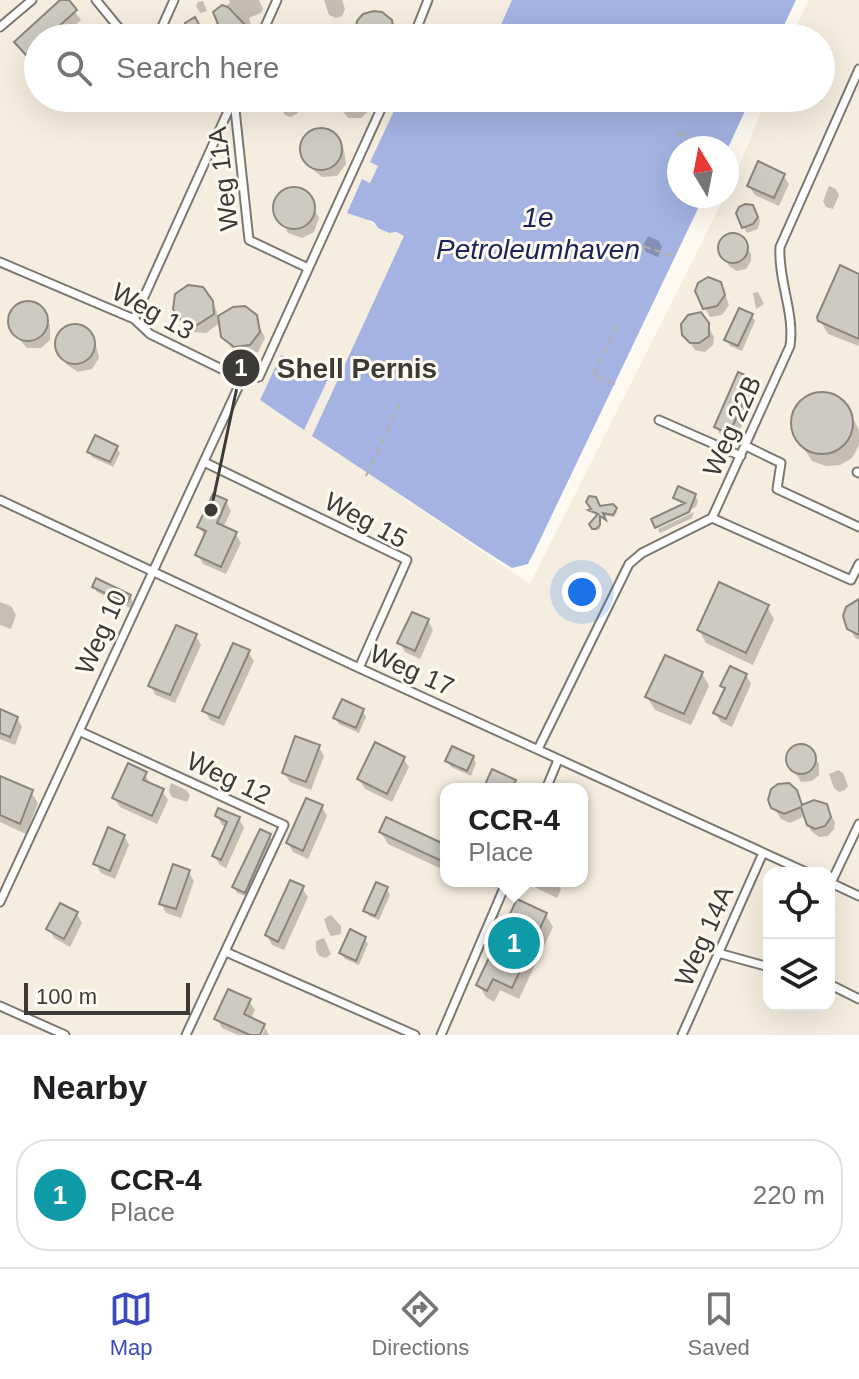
<!DOCTYPE html>
<style>
body{margin:0;font-family:Helvetica,sans-serif;background:#f6f6f6;color:#202124}
.controls{position:absolute;right:24px;bottom:24px;display:grid;overflow:hidden;border-radius:16px;box-shadow:0 8px 32px #0002}
.controls button{width:72px;height:72px;display:grid;place-items:center;padding:0;border:0;border-bottom:2px solid #e0e0e0;background:#fff;color:#202124;font:40px sans-serif}
.compass{position:absolute;left:667px;top:136px;width:72px;height:72px;border-radius:50%;background:#fff;box-shadow:0 8px 32px #0002;rotate:350deg}
.scale{position:absolute;left:24px;bottom:20px;width:166px;box-sizing:border-box;padding-left:8px;border:4px solid #3b3a37;border-top:0;font-size:22px;line-height:28px;white-space:nowrap;color:#3b3a37;-webkit-text-stroke:6px #fefaf2;paint-order:stroke}
.you{position:absolute;left:582px;top:592px;width:28px;height:28px;margin:-20px;border:6px solid #fff;border-radius:50%;background:#1a73e8;box-shadow:0 0 0 12px #1a73e833}
.badge{display:grid;place-items:center;width:52px;height:52px;border-radius:50%;background:#3a49bc;color:#fff;font-size:26px;font-weight:700}
.pin{position:absolute;translate:-50% -50%;border:4px solid #fff;box-shadow:0 2px 8px #0006}
.popup{position:absolute;left:440px;top:783px;width:148px;height:104px;box-sizing:border-box;display:grid;place-content:center;border-radius:16px;background:#fff;filter:drop-shadow(0 2px 6px #0005);font-size:26px;white-space:nowrap;color:#757577}
.popup b{font-size:30px;color:#202124}
.popup::after{content:'';position:absolute;left:50%;top:100%;margin-left:-16px;border:16px solid transparent;border-top-color:#fff}
.list{margin:0;padding:0;list-style:none}
h2{display:flex;justify-content:space-between;align-items:center;height:104px;margin:0;padding:0 32px;font-size:34px}
h2 small{font-size:26px;font-weight:400;color:#757577}
.list li{display:grid;grid-template-columns:52px 1fr auto;gap:24px;align-items:center;box-sizing:border-box;height:112px;margin:0 16px 16px;padding:0 16px;border:2px solid #e0e0e0;border-radius:32px}
.list b{display:block;font-size:30px;white-space:nowrap}
.list p{margin:0;font-size:26px;white-space:nowrap;color:#757577}
.list em{font-size:26px;font-style:normal;color:#757577}
.icon{flex:none;width:44px;height:44px;fill:none;stroke:currentColor;stroke-width:2;stroke-linecap:round;stroke-linejoin:round}
.map{position:relative;flex:none;width:859px;height:1035px;overflow:hidden}
.search{position:absolute;background:#fff;box-shadow:0 8px 32px #0002;left:24px;right:24px;top:24px;height:88px;display:flex;align-items:center;gap:20px;box-sizing:border-box;padding:0 28px;border-radius:44px;color:#757577;font-size:30px}
.sheet{height:232px;background:#fff}
nav{display:flex;justify-content:space-around;align-items:center;box-sizing:border-box;height:112px;border-top:2px solid #e0e0e0;background:#fff;font-size:22px;color:#757577}
nav a{display:grid;justify-items:center;gap:4px}
nav .on{color:#3a49bc}
.map>svg:first-child{display:block}
.built{fill:#f5eee0;fill-rule:evenodd}
.water{fill:#a5b3e3}
.shadow{fill:#0003}
.building{fill:#cdcac2;stroke:#89857e;stroke-width:2}
.lines{fill:none;stroke-linecap:round;stroke-linejoin:round}
.lane-casing{stroke:#7c7871;stroke-width:11}
.path{stroke:#b2afa9;stroke-width:2;stroke-dasharray:8 4;stroke-linecap:butt}
.lane{stroke:#fff;stroke-width:7}
.labels{text-anchor:middle;dominant-baseline:central;stroke-width:6;stroke-linejoin:round;paint-order:stroke}
.street-label{font-size:26px;fill:#3b3a37;stroke:#fefaf2}
.water-label{font-size:28px;font-style:italic;fill:#1a235b;stroke:#fefaf2}
.leader{fill:none;stroke:#3b3a37;stroke-width:3}
.callout-dot{fill:#3b3a37;stroke:#fefaf2;stroke-width:3}
.mark-label{font-size:24px;text-anchor:middle;font-weight:bold;fill:#fff}
.callout-label{font-size:28px;text-anchor:middle;font-weight:bold;fill:#3b3a37;stroke:#fefaf2;stroke-width:6;stroke-linejoin:round;paint-order:stroke}
</style>
<div class="map">
<svg width="859" height="1035" viewBox="0 0 859 1035">
<rect width="100%" height="100%" fill="#fefaf2"/>
<path class="built" d="M0,0h512l-17,38h-457v60h362l-30,64 8,4 -8,17 -7,-3 3,39 12,9 27,8 -92,200 217,148 195,-388h2l40,-98h54v-60h-29l16,-38h51v1035h-859zM446,789h136v92h-136zM769,873h60v132h-60z"/>
<path class="water" d="M512,0h284l-18,38h-283z
M400,98h351l-24,52v-2h-48v48h25l-165,346 -11,22 -16,4 -27,-17 -173,-115 92,-200 -8,-4 -7,1 -11,-5 -4,-6 -27,-9 15,-34 8,4 8,-17 -8,-4z
M281,355l48,22 -25,53 -44,-30z"/>
<path class="shadow" d="M63,0h3l15,20 -20,18h-23v20l-5,5 -17,-21z
M229,0h30l4,9 -2,4 -12,5 3,10 -1,5 -12,5h-31l-2,-2 -12,2 -7,-12 7,-6 7,12 20,-7 -5,-12 14,-10z
M324,0h18l3,9 -3,7 -6,2 -7,-3z
M203,1l4,10 -7,2 -4,-7 2,-4z
M307,31l7,7h-27l6,-6z
M279,98h15l5,10 -1,5 -7,4 -6,-2 -7,-13z
M332,98h39v11l-10,9h-13z
M327,131l11,9 6,10 2,14 -9,12 -15,1 -11,-9 -6,-10 -1,-14 8,-11z
M783,175l6,9 -10,22 -24,-11 -6,-9z
M829,186l7,3 3,6 -6,14 -7,-2 -3,-6z
M294,190l13,5 12,23 -5,14 -12,6 -14,-5 -12,-24 5,-14z
M752,207l8,13 -2,9 -11,4 -9,-16z
M739,235l12,19v7l-5,8 -9,2 -8,-5 -9,-19 7,-10z
M648,236l11,5 3,6 -4,10 -12,-5 -3,-6z
M859,276v70l-31,-12 -8,-14z
M722,285l7,20 -7,10 -12,2 -12,-21z
M758,292l6,12 -8,5 -3,-16z
M210,299l6,10 2,10 12,-9 23,4 12,24 -7,14 -13,4 -7,-1 -15,-18 -2,-15 -15,11 -14,-1 2,-2 -16,-16z
M21,305h13l16,20v15l-9,8h-14l-15,-17 -1,-14z
M701,314l13,23 -1,8 -8,7 -10,-2 -13,-20z
M752,316l3,5 -13,30 -12,-5 -3,-6z
M79,327l12,8 5,10 3,13 -7,11 -14,3 -12,-8 -5,-10 -2,-17 10,-9z
M753,381l5,9 -24,52 -13,-6 -5,-9z
M820,393l14,2 12,9 13,26v15l-7,13 -12,7 -14,1 -14,-5 -17,-26 -2,-14 4,-13 10,-10z
M116,447l4,6 -7,14 -21,-10 -3,-5z
M695,495l3,6 -2,6 -40,18 28,-19 -9,-8z
M226,502l5,9 -8,17 13,6 5,9 -15,31 -23,-10 -5,-9 7,-19 -6,-9z
M600,508l16,1 1,3 -3,5 -13,-2 -1,14 -5,1 -3,-7 8,-8 -9,-4z
M694,512l-2,6 -32,15 -2,-4z
M94,587l36,9 3,6 -3,6 -33,-16z
M0,602l11,4 5,9 -5,14 -11,-4z
M859,604v36l-4,-2 -10,-18z
M767,607l7,12 -21,46 -47,-22 -7,-13z
M428,621l5,9 -13,29 -15,-7 -5,-9z
M196,636l5,9 -26,58 -19,-8 -6,-9z
M248,652l6,9 -30,65 -14,-6 -5,-9z
M702,673l7,13 -18,39 -36,-15 -8,-13z
M746,675l5,9 -19,43 -11,-5 -6,-9 10,-23 -2,-4z
M0,711l17,7 5,9 -7,18 -15,-6z
M363,711l3,6 -7,16 -20,-9 -4,-6z
M318,746l6,10 -13,34 -21,-8 -6,-9z
M796,746l10,1 13,17v11l-7,6 -11,1 -13,-20 1,-9z
M473,757l3,6 -5,13 -20,-9 -4,-6z
M403,758l6,9 -17,35 -27,-13 -6,-10z
M838,770l5,3 5,13 -3,4 -6,2 -5,-4 -5,-14z
M145,773l5,12 12,6 6,9 -11,24 -37,-17 -6,-9z
M0,778l31,14 7,11 -12,31 -26,-12z
M171,783l15,7 4,5 -3,7 -15,-5 -3,-6z
M795,792l8,15 22,-1 10,16 -1,7 -6,7 -9,1 -8,-6 -6,-15 -15,7 -9,-4 -10,-16z
M322,807l5,9 -19,43 -15,-7 -5,-9z
M217,816l22,3 5,9 -18,40 -6,-3 -6,-9 13,-28 -5,-3z
M381,832l65,15v24l-58,-27z
M269,835l4,6 -25,56 -11,-4 -3,-6z
M124,836l5,9 -14,34 -14,-6 -6,-10z
M188,871l6,10 -13,37 -15,-5 -5,-10z
M527,881h26l8,8 -4,9 -27,-13z
M302,888l6,9 -24,53 -12,-5 -5,-10z
M387,889l3,6 -11,25 -10,-4 -3,-6z
M77,914l5,9 -12,24 -16,-9 -5,-9z
M331,915l10,11v8l-10,2 -3,-5 -4,-12z
M546,915l7,12 -34,72 -19,-9 -6,12 -8,-5 -7,-12z
M324,938l7,16 -5,4 -7,-2 -3,-6v-9z
M365,939l3,5 -9,21 -14,-6 -4,-6z
M249,1001l6,9 -5,10 14,6 5,9h-7l3,-6h-4l-3,6h-20l-16,-7 -5,-10z"/>
<path class="building" d="M60,0h9l8,10 -31,28h-8v7l-12,10 -12,-13z
M222,5l6,2 21,22 -14,4 4,5h-34l-3,-7 -11,3 -5,-3 -1,-8 10,-6 7,13 16,-6 -5,-12z
M374,11l8,1 10,8 3,18h-41l3,-17 6,-7z
M326,98h42l-9,10 -11,3 -10,-3z
M300 149a21 21 0 1 1 42 0a21 21 0 1 1-42 0Z
M758,161l27,13 -11,24 -27,-12z
M273 208a21 21 0 1 1 42 0a21 21 0 1 1-42 0Z
M745,204l8,1 5,12 -5,7 -11,4 -6,-15 3,-6z
M718 248a15 15 0 1 1 30 0a15 15 0 1 1-30 0Z
M840,265l19,9v65l-41,-18 -1,-4z
M708,277l13,5 4,13 -8,11 -14,3 -8,-18 3,-8z
M188,285l15,2 10,14 1,13 -17,11 -15,-3 -9,-13 2,-15z
M8 321a20 20 0 1 1 40 0a20 20 0 1 1-40 0Z
M245,306l12,9 3,17 -10,13 -16,2 -13,-10 -3,-21 15,-9z
M739,308l14,6 -15,32 -14,-6z
M701,312l8,11v13l-10,7h-9l-8,-8 -1,-11 7,-9z
M55 344a20 20 0 1 1 40 0a20 20 0 1 1-40 0Z
M738,372l16,7 -25,55 -15,-7z
M791 423a31 31 0 1 1 62 0a31 31 0 1 1-62 0Z
M95,435l23,11 -8,16 -23,-10z
M678,486l18,8 -7,18 -34,16 -4,-9 34,-16 -12,-5z
M213,494l14,6 -10,23 20,9 -16,35 -26,-12 11,-24 -9,-4z
M589,496l7,1 4,9 13,-2 4,4 -4,7 -10,-2 3,7 -6,-4v9l-4,4h-4l-3,-5 9,-10 -10,-4 3,-1 -5,-7z
M96,578l35,17 -4,8 -35,-16z
M719,582l50,23 -23,48 -49,-23z
M859,599v36l-12,-6 -4,-13 3,-9z
M412,612l17,7 -14,32 -18,-8z
M176,625l21,9 -27,61 -22,-9z
M233,643l17,7 -31,68 -17,-7z
M665,655l38,17 -19,42 -39,-17z
M730,666l17,8 -21,45 -13,-6 12,-25 -5,-2z
M342,699l22,10 -8,19 -23,-10z
M0,709l18,8 -8,20 -10,-4z
M295,736l25,9 -14,37 -24,-9z
M375,742l30,15 -18,37 -30,-15z
M786 759a15 15 0 1 1 30 0a15 15 0 1 1-30 0Z
M452,746l22,10 -7,15 -22,-10z
M128,763l19,9 -4,8 21,9 -12,27 -40,-18z
M492,769l24,11 -4,9h-29z
M0,776l33,14 -13,34 -20,-9z
M789,783l8,7 5,15 12,-5 13,4 4,13 -6,9 -10,3 -8,-4 -6,-18 -17,7 -13,-6 -3,-8 3,-11 7,-5z
M306,798l17,7 -20,46 -17,-8z
M218,808l22,9 -19,43 -9,-4 15,-34 -12,-6z
M386,817l60,28v18l-67,-31z
M108,827l17,8 -15,36 -17,-7z
M260,829l11,5 -26,59 -13,-6z
M173,864l17,6 -14,39 -17,-5z
M290,880l14,6 -26,56 -13,-7z
M376,882l12,5 -13,29 -12,-5z
M517,899l30,14 -35,75 -19,-9 -6,12 -11,-6z
M60,903l18,9 -14,27 -18,-10z
M350,929l16,8 -10,24 -17,-8z
M228,989l23,10 -7,15 21,10 -5,11h-10l-36,-16z"/>
<g class="lines">
<g class="lane-casing">
<path id="lane" d="M96,0l23,28 24,10
M0,27l32,-27
M157,38l17,-38
M260,38l17,-38
M413,38l15,-38
M234,100l15,140 59,28
M0,262l134,57 16,15 92,45
M134,319l100,-221
M242,379l17,-2 127,-279
M659,420l82,36
M746,446l35,17 -4,26 82,38
M204,462l203,98 -48,108
M857,472l2,1
M0,500l359,168 449,205
M712,518l139,62 8,-16
M79,731l205,94 -98,210
M538,749l91,-185 13,-11 70,-35 78,-172c5,-33 -12,-65 -10,-99l79,-178
M546,789l12,-29
M829,882l30,14
M831,883l28,-59
M0,902l242,-523
M226,952l189,83
M718,953l51,14
M829,984l30,15
M0,1006l65,29
M441,1035l66,-154
M682,1035l81,-182"/>
</g>
<path class="path" d="M678,133l35,15
M643,246l32,11
M615,384l-22,-8 24,-52
M366,476l34,-72"/>
<use href="#lane" class="lane"/>
</g>
<g class="labels">
<g class="street-label">
<text transform="translate(223 179) rotate(-97)">Weg 11A</text>
<text transform="translate(153 311) rotate(29)">Weg 13</text>
<text transform="translate(732 426) rotate(-66)">Weg 22B</text>
<text transform="translate(366 520) rotate(28)">Weg 15</text>
<text transform="translate(101 632) rotate(-66)">Weg 10</text>
<text transform="translate(412 670) rotate(24)">Weg 17</text>
<text transform="translate(229 778) rotate(25)">Weg 12</text>
<text transform="translate(704 936) rotate(-66)">Weg 14A</text>
</g>
<g class="water-label">
<text x="538" y="217">1e<tspan x="538" dy="32">Petroleumhaven</tspan></text>
</g>
</g>
<path class="leader" d="M211 510L241 368"/>
<g class="callout-dot">
<circle cx="211" cy="510" r="8"/>
<circle cx="241" cy="368" r="20"/>
</g>
<g class="mark-label">
<text x="241" y="376">1</text>
</g>
<g class="callout-label">
<text x="357" y="378">Shell Pernis</text>
</g>
</svg>
<div class="controls">
<button><svg class="icon" aria-label="locate" viewBox="0 0 24 24"><circle cx="12" cy="12" r="6"/><path d="M12 2v4M12 18v4M2 12h4M18 12h4"/></svg></button>
<button><svg class="icon" aria-label="layers" viewBox="0 0 24 24"><path d="M12 4l9 5-9 5-9-5zM3 14l9 5 9-5"/></svg></button>
</div>
<svg class="compass" viewBox="-18 -18 36 36"><path d="M0-13l5 13h-10z" fill="#e53935"/><path d="M0 13l5-13h-10z" fill="#757577"/></svg>
<div class="scale">100 m</div>
<div class="you"></div>
<div class="pin badge" style="left:514px;top:943px;background:#0f9aa8">1</div>
<div class="popup"><b>CCR-4</b>Place</div>
<div class="search"><svg class="icon" aria-label="search" viewBox="0 0 24 24"><circle cx="10" cy="10" r="6"/><path d="M15 15l6 6"/></svg>Search here</div>
</div>
<section class="sheet">
<h2>Nearby<small></small></h2>
<ul class="list">
<li><span class="badge" style="background:#0f9aa8">1</span><div><b>CCR-4</b><p>Place</p></div><em>220 m</em></li>
</ul>
</section>
<nav>
<a class="on"><svg class="icon" aria-label="map" viewBox="0 0 24 24"><path d="M3 6l6-2 6 2 6-2v14l-6 2-6-2-6 2zM9 4v14M15 6v14"/></svg>Map</a>
<a><svg class="icon" aria-label="directions" viewBox="0 0 24 24"><path d="M12 3l9 9-9 9-9-9zM9 14v-3h6M13 9l2 2-2 2"/></svg>Directions</a>
<a><svg class="icon" aria-label="saved" viewBox="0 0 24 24"><path d="M7 4h10v16l-5-4-5 4z"/></svg>Saved</a>
</nav>
